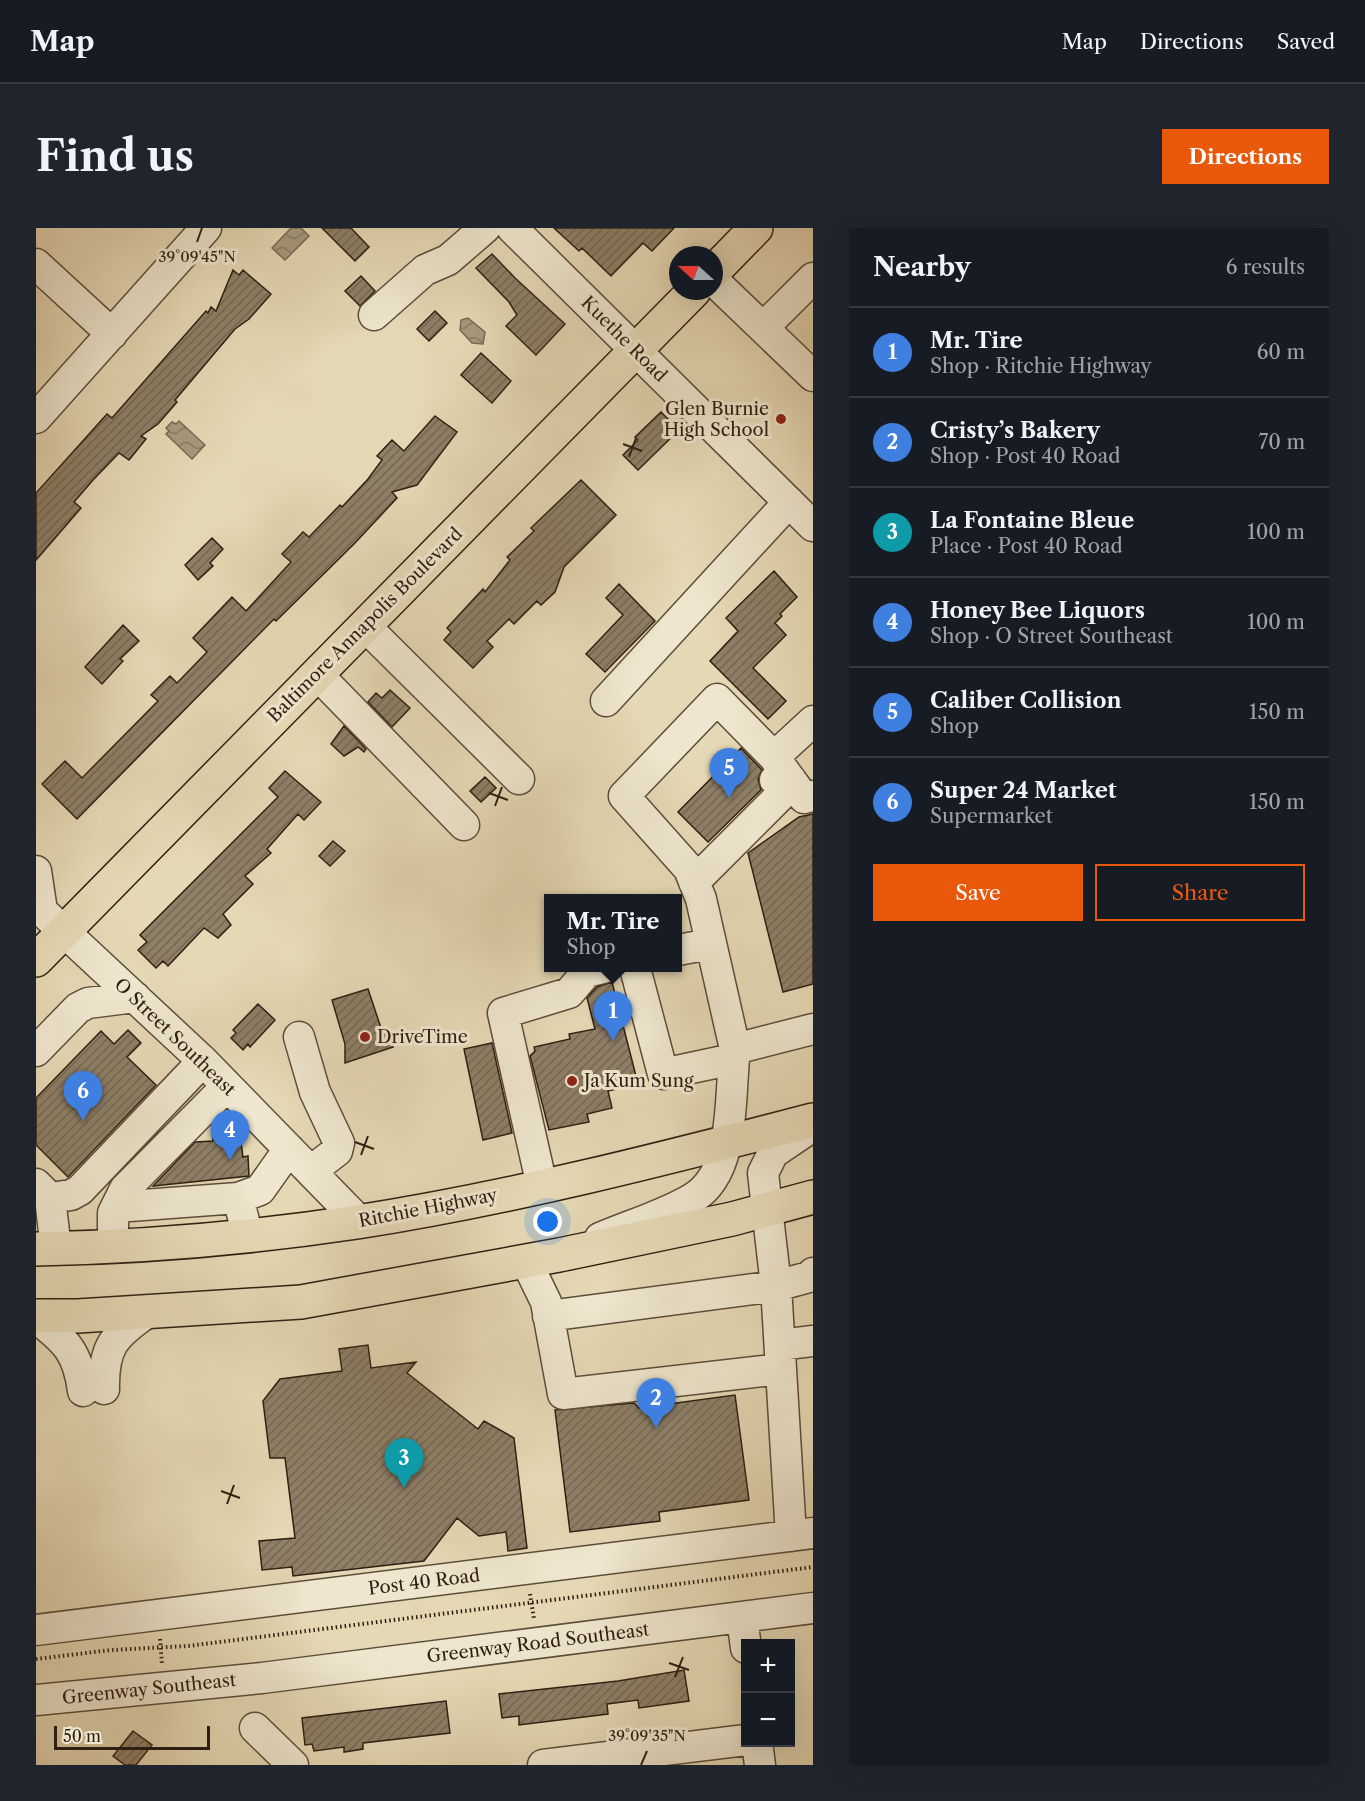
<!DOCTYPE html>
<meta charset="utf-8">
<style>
body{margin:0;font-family:"Libre Caslon Text",serif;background:#20242c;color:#f1f3f6}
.controls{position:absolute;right:18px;bottom:18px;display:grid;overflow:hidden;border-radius:0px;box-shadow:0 6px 24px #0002}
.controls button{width:54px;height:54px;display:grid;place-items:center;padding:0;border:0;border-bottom:2px solid #363941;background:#171b24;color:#f1f3f6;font:30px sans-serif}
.compass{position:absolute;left:633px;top:18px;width:54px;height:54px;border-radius:50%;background:#171b24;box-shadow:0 6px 24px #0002;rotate:291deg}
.scale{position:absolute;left:18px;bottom:15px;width:156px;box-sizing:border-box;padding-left:6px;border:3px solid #2f1f13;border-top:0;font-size:16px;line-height:21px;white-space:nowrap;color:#2f1f13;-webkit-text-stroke:4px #eee6ce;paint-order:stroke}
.you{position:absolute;left:512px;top:994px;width:21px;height:21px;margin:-15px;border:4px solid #fff;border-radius:50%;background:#1a73e8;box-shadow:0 0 0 9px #1a73e833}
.badge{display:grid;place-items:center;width:39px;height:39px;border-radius:50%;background:#ea580c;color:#fff;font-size:20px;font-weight:700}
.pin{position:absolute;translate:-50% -50px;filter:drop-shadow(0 2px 3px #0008)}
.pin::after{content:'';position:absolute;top:32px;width:21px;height:18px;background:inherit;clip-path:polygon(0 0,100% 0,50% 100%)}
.popup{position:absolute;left:508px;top:666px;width:138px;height:78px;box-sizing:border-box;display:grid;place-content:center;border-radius:0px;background:#171b24;filter:drop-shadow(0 2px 4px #0005);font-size:20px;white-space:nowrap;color:#9ea1a6}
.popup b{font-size:22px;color:#f1f3f6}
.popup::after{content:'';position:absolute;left:50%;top:100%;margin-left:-12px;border:12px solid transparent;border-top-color:#171b24}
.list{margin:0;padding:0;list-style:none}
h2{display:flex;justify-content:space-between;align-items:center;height:78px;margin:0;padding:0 24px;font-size:26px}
h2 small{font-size:20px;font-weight:400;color:#9ea1a6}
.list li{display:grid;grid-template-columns:39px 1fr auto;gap:18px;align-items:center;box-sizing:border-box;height:90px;padding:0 24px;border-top:2px solid #363941}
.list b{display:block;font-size:22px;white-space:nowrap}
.list p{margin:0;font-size:20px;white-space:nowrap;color:#9ea1a6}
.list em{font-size:20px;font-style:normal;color:#9ea1a6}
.actions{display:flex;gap:12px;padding:18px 24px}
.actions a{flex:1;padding:14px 0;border:2px solid #ea580c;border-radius:0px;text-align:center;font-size:21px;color:#ea580c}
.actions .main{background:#ea580c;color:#fff}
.map{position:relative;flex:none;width:777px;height:1537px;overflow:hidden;border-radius:0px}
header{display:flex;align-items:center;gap:36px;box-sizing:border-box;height:84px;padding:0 30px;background:#171b24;border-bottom:2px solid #363941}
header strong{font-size:28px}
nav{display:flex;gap:33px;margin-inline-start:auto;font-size:21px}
.intro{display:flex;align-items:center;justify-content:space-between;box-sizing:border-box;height:144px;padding:0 36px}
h1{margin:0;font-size:42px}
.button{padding:15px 27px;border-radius:0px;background:#ea580c;color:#fff;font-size:21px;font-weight:700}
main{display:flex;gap:36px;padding:0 36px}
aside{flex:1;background:#171b24;border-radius:0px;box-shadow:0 6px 24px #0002}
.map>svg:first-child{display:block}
.water{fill:url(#water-waves);stroke:#776853;stroke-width:1.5}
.building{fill:url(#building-hatch);stroke:#2f1f13;stroke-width:1.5}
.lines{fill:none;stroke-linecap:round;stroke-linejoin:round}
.minor-casing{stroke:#5c4d3b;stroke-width:33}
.major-casing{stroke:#2f1f13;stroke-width:36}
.path{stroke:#2f1f13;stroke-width:4;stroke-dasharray:1.5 3;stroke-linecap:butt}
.minor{stroke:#eee6ce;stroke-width:30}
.major{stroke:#e5d8b4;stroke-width:33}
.ticks{fill:none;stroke:#2f1f13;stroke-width:2}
.poi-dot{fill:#8f2418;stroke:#eee6ce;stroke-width:2}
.labels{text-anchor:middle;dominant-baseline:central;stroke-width:6;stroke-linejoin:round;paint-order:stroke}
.street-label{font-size:18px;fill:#2f1f13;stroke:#eee6ce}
.poi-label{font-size:18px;fill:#2f1f13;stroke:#eee6ce;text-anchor:start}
.ticks-label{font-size:15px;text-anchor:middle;fill:#2f1f13;stroke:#eee6ce;stroke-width:6;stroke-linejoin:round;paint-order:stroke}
</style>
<header>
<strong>Map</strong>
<nav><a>Map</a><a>Directions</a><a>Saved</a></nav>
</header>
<div class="intro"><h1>Find us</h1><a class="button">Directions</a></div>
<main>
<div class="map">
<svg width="777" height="1537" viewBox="0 0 777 1537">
<defs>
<pattern id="water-waves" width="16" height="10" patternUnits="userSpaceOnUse" patternTransform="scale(1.5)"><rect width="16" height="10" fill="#a7997d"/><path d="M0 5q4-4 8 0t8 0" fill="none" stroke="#887c65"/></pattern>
<pattern id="building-hatch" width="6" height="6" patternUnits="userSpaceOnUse" patternTransform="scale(1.5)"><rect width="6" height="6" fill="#8e7f67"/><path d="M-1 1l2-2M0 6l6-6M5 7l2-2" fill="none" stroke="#746754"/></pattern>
</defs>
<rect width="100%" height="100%" fill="#e5d8b4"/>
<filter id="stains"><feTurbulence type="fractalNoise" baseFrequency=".00333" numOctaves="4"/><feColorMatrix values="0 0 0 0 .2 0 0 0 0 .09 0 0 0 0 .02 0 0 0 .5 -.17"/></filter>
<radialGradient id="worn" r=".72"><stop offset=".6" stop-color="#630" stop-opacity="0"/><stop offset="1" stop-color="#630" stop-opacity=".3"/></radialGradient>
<path class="water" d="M255,0h10l8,8 -24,24 -13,-12z
M432,90l17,14 -2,12 -11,-1 -12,-13 1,-10z
M143,193l26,24 -13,14 -26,-25 3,-3 -3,-3 6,-6 4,2z"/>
<path class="building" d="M286,0h29l18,19 -14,14z
M518,0h120l-22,23 -9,-8 -32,33 -29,-28 -3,3z
M456,26l23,24 50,46 -29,31 -30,-29 11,-11 -8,-13 -33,-34z
M197,42l6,5 4,-5 28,24 -22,25 -14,10 -60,71 2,2 -19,22 -17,12 5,3 -17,21 -10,-7 -26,27 -19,22 7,6 -45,52v-67l71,-79 5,4 94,-107 2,2 3,-6 5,4z
M325,48l14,15 -15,15 -15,-15z
M399,83l12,12 -18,18 -12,-12z
M445,125l30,28 -19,22 -31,-28z
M625,184l18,18 -41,40 -15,-15 15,-15 -3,-3z
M399,188l22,16 -40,53 -25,7 5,6 -43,46 -78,77 -2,-2 -197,200 -35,-35 23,-23 17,17 76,-77 -7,-6 19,-19 7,7 30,-31 -14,-14 39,-41 14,14 45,-49 -9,-8 21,-22 6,5 31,-32 2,2 26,-28 14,-19 -5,-4 15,-16 12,11z
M545,252l35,35 -52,52 -9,25 -14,13 -4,-4 -23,23 -5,-5 -22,22 6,6 -20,21 -29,-28 7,-8 -4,-4 36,-39 2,3 25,-32 -3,-3 27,-26 -3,-3z
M176,310l11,11 -13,14 3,3 -15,14 -13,-15z
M738,343l23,26 -17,17 2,2 -7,7 11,12 -33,33 33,33 -18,18 -58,-58 28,-30 -12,-13z
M583,356l36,37 -50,51 -19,-18 37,-39 -17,-17z
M87,397l16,16 -19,18 3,2 -21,23 -17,-17z
M354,462l20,18 -18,19 -24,-25 8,-9 6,5z
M308,498l22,23 -2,3 -6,-5 -14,9 -13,-12z
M705,520l21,22 -4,9 3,11 -53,52 -30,-30z
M249,543l36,31 -17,18 -6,-6 -31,35 4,4 -26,23 8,8 -30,30 8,11 -13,13 -14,-10 -36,38 -5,-5 -7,7 -18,-18 9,-8 -7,-7 138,-138 -9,-9z
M449,549l11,11 -15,14 -11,-11z
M777,586v170l-30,8 -35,-139 51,-36z
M297,613l12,10 -15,15 -11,-10z
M576,754l26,102 -30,7 4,17 -25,6 2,8 -40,8 -19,-74 5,-5 -1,-4 36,-8 -1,-5 26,-5 -8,-31 10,-11z
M332,761l14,42 11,16 -48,16v-19l-13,-44z
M222,776l17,16 -25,27 -2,-3 -5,6 -12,-12 5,-5 -3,-3z
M92,802l13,13 -14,14 29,28 -88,92 -32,-32v-47l65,-67 13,13z
M456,815l20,90 -29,7 -19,-91z
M191,901l14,13 2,15 5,-1 1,20 -96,10 42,-44 18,-1 -1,-11z
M332,1117l3,23 45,-6 -9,11 71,56 6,-8 30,17 13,110 -19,3 -2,-19 -27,4 -22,-18 -33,43 -131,15 -1,-9 -30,3 -3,-29 36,-3 -10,-80h-15l-7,-57 17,-22 62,-8 -3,-22z
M699,1167l14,105 -90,12 1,9 -90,11 -15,-122 79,-7 5,5z
M648,1442l5,31 -50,7 -1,-8 -31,4 1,10 -89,11v-9l-17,2 -3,-24 119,-13z
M410,1473l4,32 -87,10v6l-19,3v-5l-30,4 -2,-7 -7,1 -3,-27z
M97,1503l19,14 -16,20h-11l-12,-9z"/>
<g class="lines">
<g class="minor-casing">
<path id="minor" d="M476,0l301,298
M0,36l76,70
M678,53l99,95
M338,87l51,-45 23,-10 37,-32
M727,100l50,-50
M0,190l170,-190
M329,398l154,153
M281,446l147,151
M570,473l183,-199
M738,529l39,-36
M0,643l6,40 161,150 156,160
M658,654l93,-93 4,-9h-16
M642,722l32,-6
M599,740l28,106 70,-15
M263,809l16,55 24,51 -2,8 -26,20
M699,821l-34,-150 -12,-30 -65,-73 93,-97 57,58 30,41 9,-2
M0,823l42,-43 10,-5 47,-6
M0,956l14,14 6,51
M506,958l-39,-173 66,-20 18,-21 16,-4
M14,970l21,-3 9,-5 123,-129
M202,970l22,-8 29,-41
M80,979l122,-9 10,38
M564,1010c30,-13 65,-23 93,-40 44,-26 36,-103 42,-149l78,-20
M77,1018v-33l12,-24 102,-103
M490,1033l20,41 17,92 218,-25
M512,1088l228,-30 33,-9 4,-4
M0,1090c30,23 42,34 47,73
M744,1117l33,-4
M68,1161c-1,-42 10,-54 44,-77
M755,1308l-15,-250 -13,-113 10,-20 40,-27
M706,1389l4,31
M0,1402l777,-97
M0,1472l226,-22 551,-70
M219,1500l38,37
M721,1514l3,23
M507,1537l203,-25"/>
</g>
<g class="major-casing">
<path id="major" d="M678,43l42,-43
M0,732l658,-669
M0,1021c108,-2 214,-11 321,-27 154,-24 306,-63 456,-102
M0,1088h42l223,-14 258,-47 173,-36 81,-22"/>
</g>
<path class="path" d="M494,1366l4,25
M124,1411l2,25
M0,1431l75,-9 77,-4 625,-79"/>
<use href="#minor" class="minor"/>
<use href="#major" class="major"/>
</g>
<path class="ticks" d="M161,14l5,-14M587,216l19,7M593,229l7,-19M453,565l19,7M459,578l7,-19M319,914l19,7M325,927l7,-19M185,1263l19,7M191,1276l7,-19M633,1435l20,7M639,1449l8,-20M605,1537l6,-14"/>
<g class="poi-dot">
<circle cx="745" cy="191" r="6"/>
<circle cx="329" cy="809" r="6"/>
<circle cx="536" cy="853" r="6"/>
</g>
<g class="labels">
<g class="street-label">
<text transform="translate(588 111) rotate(45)">Kuethe Road</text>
<text transform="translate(329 397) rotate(-45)">Baltimore Annapolis Boulevard</text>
<text transform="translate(139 809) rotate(44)">O Street Southeast</text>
<text transform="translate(392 980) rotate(-11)">Ritchie Highway</text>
<text transform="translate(388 1354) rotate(-7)">Post 40 Road</text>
<text transform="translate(502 1415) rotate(-7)">Greenway Road Southeast</text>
<text transform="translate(113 1461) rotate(-6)">Greenway Southeast</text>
</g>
<g class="poi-label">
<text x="733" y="181" text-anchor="end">Glen Burnie<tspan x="733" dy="21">High School</tspan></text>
<text x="341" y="809">DriveTime</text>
<text x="548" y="853">Ja Kum Sung</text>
</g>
</g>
<g class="ticks-label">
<text x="161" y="34">39°09'45"N</text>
<text x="611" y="1513">39°09'35"N</text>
</g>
<rect width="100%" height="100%" filter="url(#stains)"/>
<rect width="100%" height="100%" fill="url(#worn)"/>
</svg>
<div class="controls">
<button>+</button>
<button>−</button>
</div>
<svg class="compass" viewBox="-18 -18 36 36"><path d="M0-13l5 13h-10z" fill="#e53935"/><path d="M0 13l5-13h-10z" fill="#9ea1a6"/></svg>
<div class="scale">50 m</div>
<div class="you"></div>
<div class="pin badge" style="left:577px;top:813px;background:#3f7fe0">1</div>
<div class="popup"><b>Mr. Tire</b>Shop</div>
<div class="pin badge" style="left:620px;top:1200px;background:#3f7fe0">2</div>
<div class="pin badge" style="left:368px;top:1260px;background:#0f9aa8">3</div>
<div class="pin badge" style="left:194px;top:932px;background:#3f7fe0">4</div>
<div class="pin badge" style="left:693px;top:570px;background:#3f7fe0">5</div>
<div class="pin badge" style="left:47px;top:893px;background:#3f7fe0">6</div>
</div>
<aside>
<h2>Nearby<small>6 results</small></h2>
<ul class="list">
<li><span class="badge" style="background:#3f7fe0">1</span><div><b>Mr. Tire</b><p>Shop · Ritchie Highway</p></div><em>60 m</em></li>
<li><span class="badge" style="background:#3f7fe0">2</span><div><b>Cristy’s Bakery</b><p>Shop · Post 40 Road</p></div><em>70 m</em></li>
<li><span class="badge" style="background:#0f9aa8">3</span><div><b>La Fontaine Bleue</b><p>Place · Post 40 Road</p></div><em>100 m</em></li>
<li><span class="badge" style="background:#3f7fe0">4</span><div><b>Honey Bee Liquors</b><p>Shop · O Street Southeast</p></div><em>100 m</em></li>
<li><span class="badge" style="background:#3f7fe0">5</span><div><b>Caliber Collision</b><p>Shop</p></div><em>150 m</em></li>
<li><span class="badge" style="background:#3f7fe0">6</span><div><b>Super 24 Market</b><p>Supermarket</p></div><em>150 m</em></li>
</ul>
<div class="actions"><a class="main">Save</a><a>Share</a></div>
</aside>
</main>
